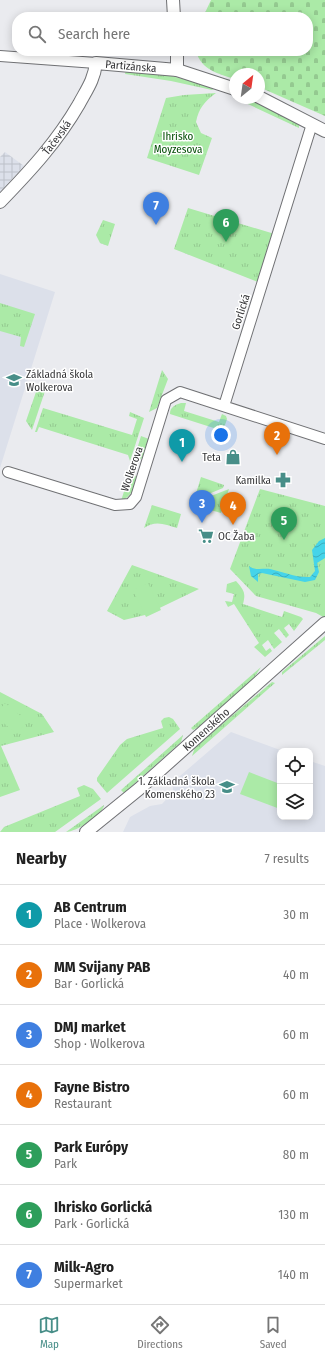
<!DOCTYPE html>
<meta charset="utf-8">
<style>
body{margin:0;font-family:"Fira Sans Condensed",sans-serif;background:#f6f6f6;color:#222}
.controls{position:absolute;right:12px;bottom:12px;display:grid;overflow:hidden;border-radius:8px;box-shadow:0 2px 10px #0003}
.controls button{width:36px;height:36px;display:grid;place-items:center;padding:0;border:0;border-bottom:1px solid #e0e0e0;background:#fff;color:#222;font:20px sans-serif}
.compass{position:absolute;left:229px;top:68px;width:36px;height:36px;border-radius:50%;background:#fff;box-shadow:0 2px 10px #0003;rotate:29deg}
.you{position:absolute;left:221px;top:435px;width:14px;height:14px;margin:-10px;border:3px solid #fff;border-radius:50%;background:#1a73e8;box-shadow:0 0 0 6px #1a73e833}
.badge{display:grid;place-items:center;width:26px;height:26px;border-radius:50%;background:#478e88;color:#fff;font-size:13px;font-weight:700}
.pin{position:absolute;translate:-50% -33px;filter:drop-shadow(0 1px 2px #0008)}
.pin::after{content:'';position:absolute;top:21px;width:14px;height:12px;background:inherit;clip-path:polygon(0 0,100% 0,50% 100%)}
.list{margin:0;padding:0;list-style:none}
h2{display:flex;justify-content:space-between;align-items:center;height:52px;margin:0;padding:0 16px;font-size:17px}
h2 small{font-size:13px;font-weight:400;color:#767676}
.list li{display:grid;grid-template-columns:26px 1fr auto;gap:12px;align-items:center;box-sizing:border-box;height:60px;padding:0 16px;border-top:1px solid #e0e0e0}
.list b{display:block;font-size:15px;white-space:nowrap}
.list p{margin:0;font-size:13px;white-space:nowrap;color:#767676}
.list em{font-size:13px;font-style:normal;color:#767676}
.icon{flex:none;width:22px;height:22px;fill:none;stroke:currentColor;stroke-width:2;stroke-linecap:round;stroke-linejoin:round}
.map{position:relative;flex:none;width:325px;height:832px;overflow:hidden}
.search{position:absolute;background:#fff;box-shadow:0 2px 10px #0003;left:12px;right:12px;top:12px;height:44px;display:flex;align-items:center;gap:10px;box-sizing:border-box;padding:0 14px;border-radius:16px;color:#767676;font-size:15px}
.sheet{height:472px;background:#fff}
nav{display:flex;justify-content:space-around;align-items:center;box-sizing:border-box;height:56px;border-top:1px solid #e0e0e0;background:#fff;font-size:11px;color:#767676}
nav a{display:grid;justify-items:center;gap:2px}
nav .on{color:#478e88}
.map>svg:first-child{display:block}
.built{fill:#dce0ea}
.industrial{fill:url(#industrial-grid)}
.grass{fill:url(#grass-tufts)}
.cemetery{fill:url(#cemetery-stones)}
.garden{fill:#abeaa7}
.water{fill:url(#water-waves)}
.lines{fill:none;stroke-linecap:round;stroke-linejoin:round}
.minor-casing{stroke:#707174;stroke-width:12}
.tertiary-casing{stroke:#707174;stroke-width:14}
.minor{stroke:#fff;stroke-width:10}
.tertiary{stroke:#fff;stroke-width:12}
.labels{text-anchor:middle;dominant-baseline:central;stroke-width:3;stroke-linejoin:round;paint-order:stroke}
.street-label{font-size:11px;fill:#353537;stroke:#fff}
.park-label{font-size:11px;fill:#004c03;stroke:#fff}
.poi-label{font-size:11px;fill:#353537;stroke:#fff;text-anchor:end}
</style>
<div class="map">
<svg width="325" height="832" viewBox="0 0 325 832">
<defs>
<pattern id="industrial-grid" width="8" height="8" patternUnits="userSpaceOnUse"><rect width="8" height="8" fill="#dce0ea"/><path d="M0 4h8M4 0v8" fill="none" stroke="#bdc1c9"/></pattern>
<pattern id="grass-tufts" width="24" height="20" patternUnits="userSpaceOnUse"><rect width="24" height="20" fill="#abeaa7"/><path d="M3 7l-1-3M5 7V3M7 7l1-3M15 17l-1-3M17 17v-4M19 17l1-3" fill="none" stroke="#94c990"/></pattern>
<pattern id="cemetery-stones" width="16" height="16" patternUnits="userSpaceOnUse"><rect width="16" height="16" fill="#abeaa7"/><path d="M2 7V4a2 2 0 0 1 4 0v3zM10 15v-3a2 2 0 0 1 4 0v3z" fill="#94c990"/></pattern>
<pattern id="water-waves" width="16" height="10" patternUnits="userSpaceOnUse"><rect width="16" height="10" fill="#45d4e9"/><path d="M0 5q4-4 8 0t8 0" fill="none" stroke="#3aadbe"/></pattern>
</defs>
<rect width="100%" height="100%" fill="#eaebef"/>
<path class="built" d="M0,274l55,18 -55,176z
M231,732l52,19h-3v66h30v-56l15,5v66h-202l7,-15 20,-11 12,-2 11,-12v-10z"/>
<path class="industrial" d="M5,152l19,14 -24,26v-35z"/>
<path class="grass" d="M126,70l46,6 43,12 -3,2 -41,-9 -46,-7z
M216,93c-12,9 -17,15 -20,29l5,11 11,5 -13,37 -52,-17 19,-60 18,-3z
M235,98c22,0 45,15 64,25v5z
M188,208l90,27 -15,49 -89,-35z
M103,220l12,4 -7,22 -8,-3 -4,-8z
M0,303l35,11 -11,33 -4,-1 1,-9 -21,-6z
M162,370l6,9 -11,29 -8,4z
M45,391l-13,39 -6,-9 10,-29z
M181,403h5l-2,8 35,11 3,-8 4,2 1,3 -4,12 -53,-17c0,-7 5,-9 11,-11z
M43,408l89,27 5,-16 -8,-3 1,-4 14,6 -14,43 -2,-6 -89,-28 -2,5h-2z
M141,436l8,3c-3,9 -4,23 -16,23z
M131,469l5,8c-1,11 -5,20 -15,24z
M201,477l23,8 -1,3 -29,12z
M229,489l-8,24 -28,-8v-2z
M260,489l65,17v112l-9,-5 -60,-17 -26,-27z
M152,505l29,9 -4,14c-12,-4 -22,-8 -33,0z
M132,565l67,24 -54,26 -21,5 -17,-9z
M236,581c8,9 10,12 7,23l39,13 2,-6 17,6 2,2 -9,12 -5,-7 -5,4 5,7 -3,3 -7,-9 -5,4 8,9 -8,7 -6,-9 -6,5 4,6 4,-3 2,3 -7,6 -11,-10 5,-4 -25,-39 -6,3 -3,-6 7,1 2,-8 -8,-2 1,-8z
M325,636v4l-43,35v-3z
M261,667l-7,11 -55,49 -6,3 -2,-2z
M272,682l3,1 -83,73 3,-9z
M0,692l42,22 12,18 -53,14 19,44 -20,7z
M169,717l4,2 7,10 -73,64 -10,-12v-3l23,-33 7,-6 36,-11 -2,-7 3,-3z
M183,735l-2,7 -57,51 -3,-3z
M84,785l9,4 8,10 -46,33h-55l4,-5 76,-31 -3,-8z
M104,805c-1,10 -28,27 -38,27z"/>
<path class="cemetery" d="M211,0h114v116l-66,-29v-13h-24v5c-16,-5 -34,-9 -39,-28h112v-34h-105z"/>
<path class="garden" d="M148,583l13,27 -15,7 -13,-27z
M5,703l22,18 -10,13 -17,-14v-11z
M249,772l31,12v25l-40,-15z"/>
<path class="water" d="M325,538v20l-8,5 2,9 -4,8 -10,2 -43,-9 -4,1v8l-7,-6 -2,-10c6,5 14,2 21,3 14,3 26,9 40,8l5,-6 -3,-21 7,-9z"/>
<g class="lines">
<g class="minor-casing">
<path id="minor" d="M0,56l96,7
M224,406l88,-282
M8,472l107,33 15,-1 6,-7 30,-97 14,-8 145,47"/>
</g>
<g class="tertiary-casing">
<g id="tertiary">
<path d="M173,0l1,17"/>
<path d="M177,51v19"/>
<path d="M259,97l66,34"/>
<path id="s1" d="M0,202c30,-31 57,-60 79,-98 8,-15 15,-24 17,-41l81,7 58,19"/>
<path id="s2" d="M86,832l53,-43 186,-166"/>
</g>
</g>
<use href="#minor" class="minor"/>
<use href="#tertiary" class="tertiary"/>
</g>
<defs>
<g id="school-bare" transform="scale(1.2)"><path d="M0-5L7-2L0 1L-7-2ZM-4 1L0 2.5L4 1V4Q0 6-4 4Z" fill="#478e88" stroke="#fff" stroke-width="2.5" paint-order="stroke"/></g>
<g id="shop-bare" transform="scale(1.2)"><path d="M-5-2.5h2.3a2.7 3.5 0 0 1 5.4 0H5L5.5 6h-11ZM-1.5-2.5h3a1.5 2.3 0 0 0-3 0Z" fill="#478e88" stroke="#fff" stroke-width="2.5" paint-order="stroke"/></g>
<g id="pharmacy-bare" transform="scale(1.2)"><path d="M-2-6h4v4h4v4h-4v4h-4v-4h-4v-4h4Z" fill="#478e88" stroke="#fff" stroke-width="2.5" paint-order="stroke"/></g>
<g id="supermarket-bare" transform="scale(1.2)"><path d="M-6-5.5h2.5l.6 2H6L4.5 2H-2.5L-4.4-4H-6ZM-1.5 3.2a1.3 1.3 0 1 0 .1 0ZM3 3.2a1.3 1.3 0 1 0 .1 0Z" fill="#478e88" stroke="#fff" stroke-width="2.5" paint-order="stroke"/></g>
</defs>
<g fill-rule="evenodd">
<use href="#school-bare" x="14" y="380"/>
<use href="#shop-bare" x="233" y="457"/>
<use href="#pharmacy-bare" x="283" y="480"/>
<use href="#supermarket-bare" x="206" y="536"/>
<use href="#school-bare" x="227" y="787"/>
</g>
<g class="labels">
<g class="street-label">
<text stroke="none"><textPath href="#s1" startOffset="206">Partizánska</textPath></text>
<text stroke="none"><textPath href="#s1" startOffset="86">Ťačevská</textPath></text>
<text transform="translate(241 312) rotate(-72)">Gorlická</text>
<text transform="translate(132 469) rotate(-71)">Wolkerova</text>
<text stroke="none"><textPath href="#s2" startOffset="158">Komenského</textPath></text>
</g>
<g class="park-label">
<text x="178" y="136">Ihrisko<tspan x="178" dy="13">Moyzesova</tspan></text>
</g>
<g class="poi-label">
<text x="26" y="374" text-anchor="start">Základná škola<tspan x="26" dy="13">Wolkerova</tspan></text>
<text x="221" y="457">Teta</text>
<text x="271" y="480">Kamilka</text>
<text x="218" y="536" text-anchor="start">OC Žaba</text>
<text x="215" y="781">1. Základná škola<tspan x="215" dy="13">Komenského 23</tspan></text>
</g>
</g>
</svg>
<div class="controls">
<button><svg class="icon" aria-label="locate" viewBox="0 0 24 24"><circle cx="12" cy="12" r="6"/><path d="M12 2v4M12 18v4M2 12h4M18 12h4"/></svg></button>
<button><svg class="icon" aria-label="layers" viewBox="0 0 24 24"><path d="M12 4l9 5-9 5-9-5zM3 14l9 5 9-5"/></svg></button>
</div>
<svg class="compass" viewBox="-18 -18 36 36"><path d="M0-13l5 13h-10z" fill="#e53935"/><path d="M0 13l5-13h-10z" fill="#767676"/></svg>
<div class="you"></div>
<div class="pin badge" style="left:182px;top:462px;background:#0f9aa8">1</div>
<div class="pin badge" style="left:277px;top:455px;background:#e8710a">2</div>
<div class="pin badge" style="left:202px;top:523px;background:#3f7fe0">3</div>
<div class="pin badge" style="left:233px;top:525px;background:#e8710a">4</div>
<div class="pin badge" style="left:284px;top:540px;background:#2e9e5b">5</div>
<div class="pin badge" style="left:226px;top:242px;background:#2e9e5b">6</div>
<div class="pin badge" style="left:156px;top:225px;background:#3f7fe0">7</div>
<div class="search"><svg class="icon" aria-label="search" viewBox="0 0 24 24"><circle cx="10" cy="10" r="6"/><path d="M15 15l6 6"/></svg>Search here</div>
</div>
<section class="sheet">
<h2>Nearby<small>7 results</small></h2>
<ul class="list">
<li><span class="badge" style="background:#0f9aa8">1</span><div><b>AB Centrum</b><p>Place · Wolkerova</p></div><em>30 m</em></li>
<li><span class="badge" style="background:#e8710a">2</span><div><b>MM Svijany PAB</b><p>Bar · Gorlická</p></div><em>40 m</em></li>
<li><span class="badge" style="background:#3f7fe0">3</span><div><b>DMJ market</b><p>Shop · Wolkerova</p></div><em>60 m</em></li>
<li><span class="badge" style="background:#e8710a">4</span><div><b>Fayne Bistro</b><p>Restaurant</p></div><em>60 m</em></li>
<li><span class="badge" style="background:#2e9e5b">5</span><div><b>Park Európy</b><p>Park</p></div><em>80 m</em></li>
<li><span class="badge" style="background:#2e9e5b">6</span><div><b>Ihrisko Gorlická</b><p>Park · Gorlická</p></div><em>130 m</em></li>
<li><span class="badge" style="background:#3f7fe0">7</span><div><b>Milk-Agro</b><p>Supermarket</p></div><em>140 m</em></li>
</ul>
</section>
<nav>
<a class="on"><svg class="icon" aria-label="map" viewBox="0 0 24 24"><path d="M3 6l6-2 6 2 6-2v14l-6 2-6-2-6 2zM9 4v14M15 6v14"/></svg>Map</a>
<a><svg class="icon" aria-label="directions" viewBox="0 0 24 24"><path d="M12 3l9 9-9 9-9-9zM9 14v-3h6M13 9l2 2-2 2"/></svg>Directions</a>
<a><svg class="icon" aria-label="saved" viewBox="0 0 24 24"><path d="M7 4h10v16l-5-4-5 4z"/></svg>Saved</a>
</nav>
